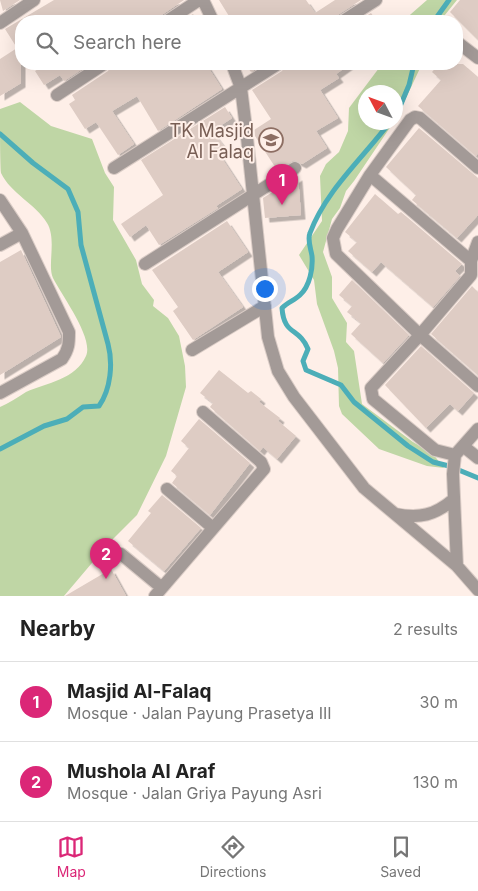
<!DOCTYPE html>
<meta charset="utf-8">
<style>
body{margin:0;font-family:Inter,sans-serif;background:#f2f2f2;color:#222}
.compass{position:absolute;left:358px;top:85px;width:45px;height:45px;border-radius:50%;background:#fff;box-shadow:0 5px 20px #0002;rotate:311deg}
.you{position:absolute;left:264px;top:288px;width:18px;height:18px;margin:-12px;border:4px solid #fff;border-radius:50%;background:#1a73e8;box-shadow:0 0 0 8px #1a73e833}
.badge{display:grid;place-items:center;width:32px;height:32px;border-radius:50%;background:#db2777;color:#fff;font-size:16px;font-weight:700}
.pin{position:absolute;translate:-50% -41px;filter:drop-shadow(0 1px 2px #0008)}
.pin::after{content:'';position:absolute;top:26px;width:18px;height:15px;background:inherit;clip-path:polygon(0 0,100% 0,50% 100%)}
.list{margin:0;padding:0;list-style:none}
h2{display:flex;justify-content:space-between;align-items:center;height:65px;margin:0;padding:0 20px;font-size:21px}
h2 small{font-size:16px;font-weight:400;color:#767676}
.list li{display:grid;grid-template-columns:32px 1fr auto;gap:15px;align-items:center;box-sizing:border-box;height:80px;padding:0 20px;border-top:1px solid #e0e0e0}
.list b{display:block;font-size:19px;white-space:nowrap}
.list p{margin:0;font-size:16px;white-space:nowrap;color:#767676}
.list em{font-size:16px;font-style:normal;color:#767676}
.icon{flex:none;width:28px;height:28px;fill:none;stroke:currentColor;stroke-width:2;stroke-linecap:round;stroke-linejoin:round}
.map{position:relative;flex:none;width:478px;height:596px;overflow:hidden}
.search{position:absolute;background:#fff;box-shadow:0 5px 20px #0002;left:15px;right:15px;top:15px;height:55px;display:flex;align-items:center;gap:12px;box-sizing:border-box;padding:0 18px;border-radius:20px;color:#767676;font-size:19px}
.sheet{height:225px;background:#fff}
nav{display:flex;justify-content:space-around;align-items:center;box-sizing:border-box;height:70px;border-top:1px solid #e0e0e0;background:#fff;font-size:14px;color:#767676}
nav a{display:grid;justify-items:center;gap:2px}
nav .on{color:#db2777}
.map>svg:first-child{display:block}
.green{fill:#bfd6a5}
.lines{fill:none;stroke-linecap:round;stroke-linejoin:round}
.stream{stroke:#4caeb8;stroke-width:5}
.building{fill:#deccc4;filter:url(#shadow)}
.minor-casing{stroke:#daccc6;stroke-width:14}
.minor{stroke:#a39a97;stroke-width:12}
.labels{text-anchor:middle;dominant-baseline:central;stroke-width:4;stroke-linejoin:round;paint-order:stroke}
.education-label{font-size:18px;fill:#785e54;stroke:#feefe8;text-anchor:end}
</style>
<div class="map">
<svg width="478" height="596" viewBox="0 0 478 596">
<defs>
<filter id="shadow"><feDropShadow dx="4.5" dy="4.5" stdDeviation="0" flood-color="#0004"/></filter>
</defs>
<rect width="100%" height="100%" fill="#feefe8"/>
<path class="green" d="M427,0h30l-17,21h-37z
M382,64h40l-26,55v-27h-30v30l27,1 -39,58 -8,10 -6,17 -8,11 -9,33 9,25v21l15,25 -1,19 8,9 8,53 51,38 20,12 11,14 -17,-2 -48,-17 -37,-35 -3,-8 -1,-38 -4,-17 -17,-47 -3,-24 -15,-25 23,-34 -2,-45 6,-12 13,-12 9,-21 1,-23z
M20,102l31,24 41,13 13,34 9,14 -1,33 23,40 6,24 12,16 -1,6 15,12 11,18 6,30 1,21 -20,69 -29,59 -29,29 -44,52h-64v-189c9,-4 18,-10 26,-15 21,-9 50,-13 60,-36 8,-18 -24,-60 -33,-78 -6,-12 4,-39 -6,-55 -12,-20 -36,-29 -46,-50 -1,-10 -1,-51 -1,-64z"/>
<g class="lines">
<path class="stream" d="M434,21l15,-21
M396,116l13,-31 5,-21
M390,122c-27,36 -64,68 -80,111 -3,7 1,16 2,23 1,12 -2,30 -12,39 -5,5 -12,7 -18,13 2,28 17,19 26,41l-5,12 3,9 35,15 13,17 54,44 25,16 16,4 29,12
M0,134l33,29 35,26 10,23 3,33 27,99c5,19 3,45 -9,62l-16,1 -16,12 -23,7 -44,23"/>
</g>
<path class="building" d="M0,0h20l-17,11z
M54,0h130l-21,14 -4,7h-138v62l-21,13v-37l17,-11 -12,-19z
M219,0h87l9,13 20,-13h26l-22,14 -4,7h-103z
M460,0h18v40l-28,-28z
M371,13l6,8h-19z
M193,14l5,7h-17z
M47,64h43l-26,17 -4,-6 -16,10 -9,-14z
M112,64h94l16,25 -64,42 -21,-35 -25,15 22,33 -16,11 -22,-33 -11,7 -16,-25 6,-4 -3,-5 36,-24z
M245,64h18l-12,8z
M286,64h64l-14,10 3,4 -19,12 18,28 -22,13 11,17 -25,16 -8,-4 -17,10 -22,-34 -1,-6 17,-11 -19,-29 30,-19z
M439,64h24l15,13v76l-2,3 -58,-50 23,-26 -9,-8z
M225,107l7,11 -20,13 14,18 -7,5 23,35 -26,17 2,2 -59,37 -13,-20 -16,12 -9,-13 42,-29 -22,-35z
M419,128l59,50v37l-21,23 -45,-38 4,-5 -30,-28z
M298,176l3,39 -36,3 -2,-20z
M375,194l23,20 3,-2 61,52 -7,7 5,5 -27,31 -52,-45 -9,10 -24,-21 9,-9 -12,-10z
M227,221l21,31 -30,20 25,35 -50,33 -20,-29 5,-4 -26,-37z
M21,250l40,87 -61,38v-113z
M352,280l57,55 -26,28 -32,-29 10,-11 -14,-11 5,-6 -13,-11z
M472,286l6,6v83l-47,-41z
M421,346l53,47 -16,18 -8,-7 -24,24 -41,-43z
M219,370l29,23 3,-2 10,8 -2,3 21,16 -2,3 18,15 -19,23 -14,-12 -3,4 -50,-44 3,-4 -13,-10z
M199,419l51,44 -40,52 -38,-32 5,-7 -6,-5 18,-23 -8,-7z
M162,495l39,33 -37,43 -36,-30 23,-28 -3,-2z
M111,569l15,27h-61z"/>
<g class="lines">
<g class="minor-casing">
<path id="minor" d="M203,0l10,21
M167,21l32,-21
M343,21l33,-21
M0,23l34,-23
M457,42l21,16
M232,64l9,24 5,40 22,209 10,34 16,26 70,91 93,78 21,24
M57,95l47,-31
M114,168l164,-104
M478,168l-58,-50 -5,-1 -5,3 -40,55 -33,54 -4,9 3,16 84,81 51,-60v-14l7,-19
M370,175l101,86
M0,200l22,33 47,99c0,11 0,17 -7,27l-62,34
M0,245l22,-12
M145,264l150,-96
M192,350l73,-44
M463,446l15,12
M455,455l-20,-5 -62,-51 -2,-11 49,-53 58,51
M167,489l46,39
M395,514c25,5 40,1 59,-15
M121,554l41,34
M457,566l-4,-92 2,-19 23,-26
M155,596l109,-127 -3,-7 -58,-50"/>
</g>
<use href="#minor" class="minor"/>
</g>
<defs>
<g id="school-ring" transform="scale(1.25)"><circle r="9.5" fill="#feefe8" stroke="#8d6e63" stroke-width="1.5"/><path d="M0-5L7-2L0 1L-7-2ZM-4 1L0 2.5L4 1V4Q0 6-4 4Z" fill="#8d6e63"/></g>
</defs>
<g fill-rule="evenodd">
<use href="#school-ring" x="271" y="140"/>
</g>
<g class="labels">
<g class="education-label">
<text x="254" y="130">TK Masjid<tspan x="254" dy="21">Al Falaq</tspan></text>
</g>
</g>
</svg>
<svg class="compass" viewBox="-18 -18 36 36"><path d="M0-13l5 13h-10z" fill="#e53935"/><path d="M0 13l5-13h-10z" fill="#767676"/></svg>
<div class="you"></div>
<div class="pin badge" style="left:282px;top:205px">1</div>
<div class="pin badge" style="left:106px;top:579px">2</div>
<div class="search"><svg class="icon" aria-label="search" viewBox="0 0 24 24"><circle cx="10" cy="10" r="6"/><path d="M15 15l6 6"/></svg>Search here</div>
</div>
<section class="sheet">
<h2>Nearby<small>2 results</small></h2>
<ul class="list">
<li><span class="badge">1</span><div><b>Masjid Al-Falaq</b><p>Mosque · Jalan Payung Prasetya III</p></div><em>30 m</em></li>
<li><span class="badge">2</span><div><b>Mushola Al Araf</b><p>Mosque · Jalan Griya Payung Asri</p></div><em>130 m</em></li>
</ul>
</section>
<nav>
<a class="on"><svg class="icon" aria-label="map" viewBox="0 0 24 24"><path d="M3 6l6-2 6 2 6-2v14l-6 2-6-2-6 2zM9 4v14M15 6v14"/></svg>Map</a>
<a><svg class="icon" aria-label="directions" viewBox="0 0 24 24"><path d="M12 3l9 9-9 9-9-9zM9 14v-3h6M13 9l2 2-2 2"/></svg>Directions</a>
<a><svg class="icon" aria-label="saved" viewBox="0 0 24 24"><path d="M7 4h10v16l-5-4-5 4z"/></svg>Saved</a>
</nav>
